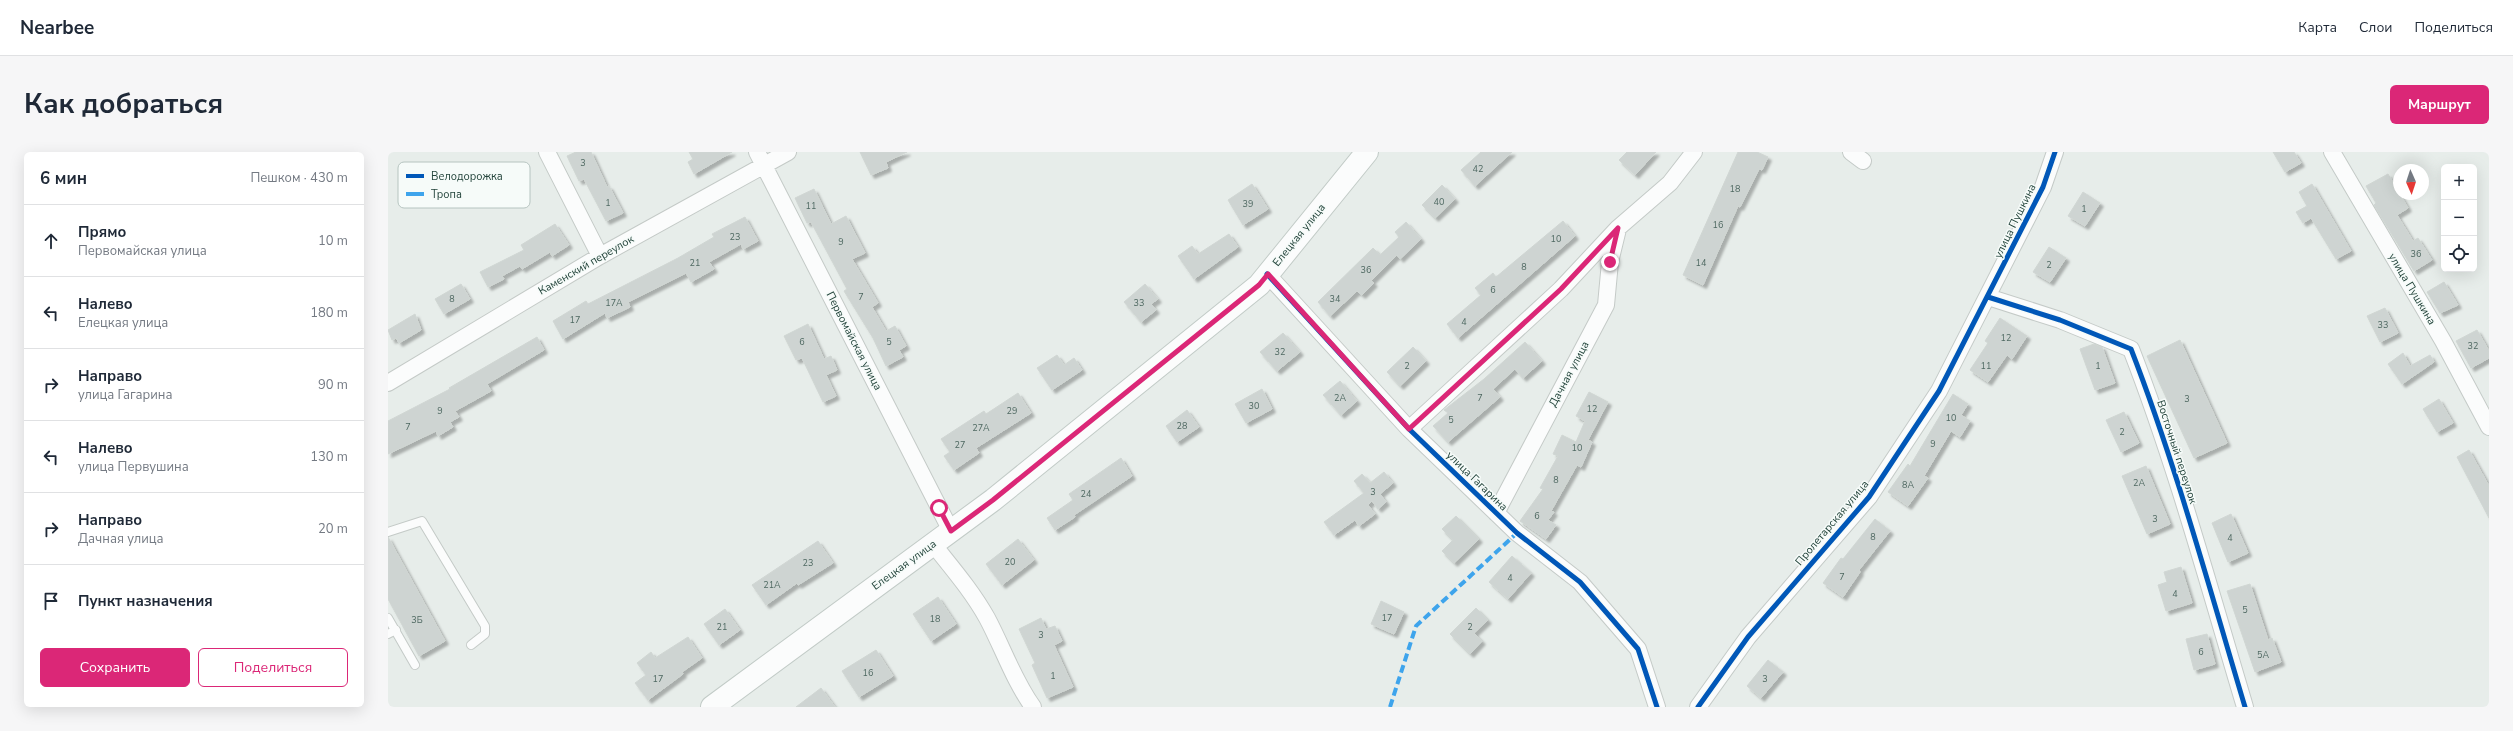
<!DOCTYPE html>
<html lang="ru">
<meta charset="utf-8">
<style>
body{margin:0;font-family:"Nunito Sans",sans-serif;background:#f6f6f7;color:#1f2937}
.controls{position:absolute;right:12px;top:12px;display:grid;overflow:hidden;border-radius:6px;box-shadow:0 4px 16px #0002}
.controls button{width:36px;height:36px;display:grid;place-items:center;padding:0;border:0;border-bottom:1px solid #e0e1e3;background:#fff;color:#1f2937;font:20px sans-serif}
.compass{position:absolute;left:2005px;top:12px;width:36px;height:36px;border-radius:50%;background:#fff;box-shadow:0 4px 16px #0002;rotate:177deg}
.stop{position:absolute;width:12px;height:12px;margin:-9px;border:3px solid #db2777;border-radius:50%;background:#fff}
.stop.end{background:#db2777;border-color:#fff;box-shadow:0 1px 4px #0008}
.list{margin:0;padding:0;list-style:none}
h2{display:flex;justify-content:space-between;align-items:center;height:52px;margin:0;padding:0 16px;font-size:17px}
h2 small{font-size:13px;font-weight:400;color:#747a83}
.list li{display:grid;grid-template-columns:26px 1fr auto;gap:12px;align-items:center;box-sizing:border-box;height:72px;padding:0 16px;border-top:1px solid #e0e1e3}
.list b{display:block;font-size:15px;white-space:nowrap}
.list p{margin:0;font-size:13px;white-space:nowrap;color:#747a83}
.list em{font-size:13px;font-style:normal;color:#747a83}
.actions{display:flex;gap:8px;padding:12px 16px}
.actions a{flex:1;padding:9px 0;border:1px solid #db2777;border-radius:6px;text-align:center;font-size:14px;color:#db2777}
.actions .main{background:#db2777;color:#fff}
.icon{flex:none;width:22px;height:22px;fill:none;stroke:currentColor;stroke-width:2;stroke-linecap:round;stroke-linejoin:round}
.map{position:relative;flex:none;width:2101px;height:555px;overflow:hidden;border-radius:6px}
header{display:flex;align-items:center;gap:24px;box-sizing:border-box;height:56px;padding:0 20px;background:#fff;border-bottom:1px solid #e0e1e3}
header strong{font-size:19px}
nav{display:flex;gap:22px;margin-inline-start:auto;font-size:14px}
.intro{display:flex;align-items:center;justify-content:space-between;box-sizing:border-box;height:96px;padding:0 24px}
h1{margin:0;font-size:28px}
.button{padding:10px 18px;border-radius:6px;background:#db2777;color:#fff;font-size:14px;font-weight:700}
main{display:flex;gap:24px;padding:0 24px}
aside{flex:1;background:#fff;border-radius:6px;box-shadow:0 4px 16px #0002}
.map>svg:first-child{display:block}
.building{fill:#ced4d2;stroke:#d0d6d3;filter:url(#shadow)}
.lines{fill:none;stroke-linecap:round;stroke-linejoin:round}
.lane-casing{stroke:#c4cac7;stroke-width:10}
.street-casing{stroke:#c4cac7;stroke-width:18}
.secondary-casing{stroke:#c2cbc7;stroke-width:24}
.lane{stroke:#fbfcfc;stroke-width:8}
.street{stroke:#fbfcfc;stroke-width:16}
.secondary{stroke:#fbfcfc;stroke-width:22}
.quiet{stroke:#3ea4ec;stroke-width:4;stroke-dasharray:8 4;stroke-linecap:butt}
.cycleway-casing{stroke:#f6fbf9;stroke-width:8}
.cycleway{stroke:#0057b8;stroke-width:5}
.route{stroke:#db2777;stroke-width:5}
.labels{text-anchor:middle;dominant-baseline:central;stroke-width:3;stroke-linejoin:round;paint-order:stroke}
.number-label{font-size:9px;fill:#4e6861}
.street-label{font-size:11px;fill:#22433a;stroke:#f6fbf9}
.key{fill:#f6fbf9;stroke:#b6c4c0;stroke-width:1}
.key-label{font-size:11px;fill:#22433a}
</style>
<header>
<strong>Nearbee</strong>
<nav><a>Карта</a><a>Слои</a><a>Поделиться</a></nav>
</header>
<div class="intro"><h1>Как добраться</h1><a class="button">Маршрут</a></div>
<main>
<aside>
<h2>6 мин<small>Пешком · 430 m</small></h2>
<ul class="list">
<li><svg class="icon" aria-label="ahead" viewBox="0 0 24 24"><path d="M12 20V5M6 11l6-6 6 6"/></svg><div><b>Прямо</b><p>Первомайская улица</p></div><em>10 m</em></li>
<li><svg class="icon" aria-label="left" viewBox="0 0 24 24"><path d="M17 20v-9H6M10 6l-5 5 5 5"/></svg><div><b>Налево</b><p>Елецкая улица</p></div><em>180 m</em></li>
<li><svg class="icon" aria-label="right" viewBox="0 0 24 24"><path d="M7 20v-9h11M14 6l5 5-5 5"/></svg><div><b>Направо</b><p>улица Гагарина</p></div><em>90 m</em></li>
<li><svg class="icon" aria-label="left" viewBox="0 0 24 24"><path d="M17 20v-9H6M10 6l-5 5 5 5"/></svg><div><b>Налево</b><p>улица Первушина</p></div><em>130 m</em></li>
<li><svg class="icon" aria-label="right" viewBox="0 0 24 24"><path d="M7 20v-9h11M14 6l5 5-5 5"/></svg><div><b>Направо</b><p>Дачная улица</p></div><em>20 m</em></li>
<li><svg class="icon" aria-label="arrive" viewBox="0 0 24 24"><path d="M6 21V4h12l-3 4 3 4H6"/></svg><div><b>Пункт назначения</b></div></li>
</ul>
<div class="actions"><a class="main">Сохранить</a><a>Поделиться</a></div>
</aside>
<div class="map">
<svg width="2101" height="555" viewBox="0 0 2101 555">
<defs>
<filter id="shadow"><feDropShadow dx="3.5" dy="3.5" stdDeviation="1" flood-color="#0004"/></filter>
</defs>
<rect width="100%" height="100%" fill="#e7edea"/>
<path class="building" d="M188,0h15l16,35 2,-1 14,27 -17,8 -22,-42 -5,2 -12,-25z
M301,0h43l-38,22 -6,-12 5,-3z
M472,0h47l-21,10 2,6 -17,7z
M1093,0h31l-37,34 -14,-16z
M1239,0h29l-21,23 -16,-15z
M1350,0h19l11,5 -6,13 -3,-1 -19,38 -2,-1 -35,79 -20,-10z
M1885,0h21l7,11 -16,9z
M2000,22l20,34 -11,7 16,26 5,-3 14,22 -18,11 -40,-66 2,-2 -10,-17z
M864,32l16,25 -25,16 -15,-25z
M1924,32l39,67 -15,8 -25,-41 -8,5 -7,-11 11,-6 -8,-14z
M1054,33l13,14 -20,19 -13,-13z
M426,37l17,35 15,-8 19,37 -13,6 26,44 -6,4 14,24 9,-5 11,20 -7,4 4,7 -17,9 -13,-28 -29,-47 3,-2 -36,-67 -4,1 -12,-25z
M1695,40l17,11 -15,23 -17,-10z
M357,65l13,24 -15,8 -2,-5 -32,18 5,7 -23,13 -5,-9 -58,29 2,5 -23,11 -2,-5 -42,26 -10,-18 33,-20 2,3 90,-46 36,-21 -2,-3z
M1175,69l12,15 -117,102 -11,-14 34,-29 -6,-7 18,-15 3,4z
M1018,70l15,17 -21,20 -3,-4 -26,26 3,2 -12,12 -5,-4 -27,25 -12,-14 55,-54 7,7 19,-18 -4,-5z
M167,72l14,21 -17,11 -2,-4 -28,17 -2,-3 -18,10 2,3 -16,8 -8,-15 44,-22 -3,-5z
M841,82l9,13 -44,32 -16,-23 14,-10 6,8z
M1661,95l17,11 -16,24 -17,-10z
M2056,130l14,23 -18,8 -13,-21z
M73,132l9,15 -26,15 -9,-15z
M757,132l13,15 -7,5 5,6 -15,12 -17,-20z
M1997,156l13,25 -18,9 -13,-26z
M27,162l6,16 -22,13 -3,-5 -4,2 -4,-10z
M1612,166l27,18 -15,23 -5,-4 -19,27 -18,-12 18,-27 -3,-2z
M420,172l16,35 7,-3 6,14 -11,5 10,21 -13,6 -21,-44 -6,2 -12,-24z
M2089,178l12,21v7l-18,10 -15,-27z
M895,181l17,19 -23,19 -17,-19z
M149,185l7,13 -57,34 4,7 -36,20 4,6 -9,5 3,5 -15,9 -2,-5 -48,23v-33l62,-32 -1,-1z
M1792,188l47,103 -33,15 -47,-102z
M1137,190l17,19 -19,17 -8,-9 -22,20 7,8 -52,45 -15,-16 15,-13 -4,-3 40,-31z
M1706,192l8,3 13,36 -20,7 -15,-41z
M1025,195l13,14 -26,25 -13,-14z
M2015,201l7,13 20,-11 4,7 -32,22 -14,-20z
M669,203l7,10 10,-7 8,12 -30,20 -15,-22z
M952,229l17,20 -16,14 -18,-20z
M874,237l10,20 -26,14 -11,-19z
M1201,240l19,10 -20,38 4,2 -11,25 -4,-2 -26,46 3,1 -6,8 8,5 -10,14 -26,-18 23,-32 -3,-1 18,-32 -5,-2 9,-19 14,7 9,-21 -9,-5z
M630,241l13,20 -55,35 3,5 -25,17 -10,-14 6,-4 -9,-13 43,-28 2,3z
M1565,242l15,10 -7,11 9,6 -10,16 -9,-6 -27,45 4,2 -20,28 -20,-14 20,-28 2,2z
M2051,247l14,24 -16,9 -14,-23z
M799,258l12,17 -22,15 -11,-16z
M1736,260l15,31 -18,9 -15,-32z
M2081,298l20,36v32l-32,-61z
M733,306l11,18 -58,39 1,2 -20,13 -8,-12 26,-18 -4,-6z
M1758,314l24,58 -23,10 -25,-58z
M996,320l9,11 -13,11 6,8 -8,7 -6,-8 -4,4 7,9 -16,12 -4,-6 -21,15 -10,-13 40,-29 -10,-12 8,-7 8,9z
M1843,362l17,39 -20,9 -16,-39z
M1068,364l23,23 -25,24 -12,-12 11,-11 -11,-11z
M1487,367l15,12 -31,39 1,2 -17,25 -20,-14 18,-25 2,1z
M0,385l57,104 -26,15 -31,-57z
M630,387l16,21 -32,25 -16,-21z
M430,389l15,22 -35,22 -1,-2 -31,22 -14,-20z
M1124,404l19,17 -23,26 -19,-17z
M1793,415l11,36 -26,8 -8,-26 9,-3 -3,-10z
M1862,432l18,56 4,-2 9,24 -26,10 -28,-81z
M550,445l18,27 -25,17 -18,-27z
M993,449l23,11 -10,22 -23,-10z
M1088,456l12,12 -14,13 8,8 -12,13 -20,-20z
M337,457l15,21 -21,15 -15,-21z
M653,466l5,11 9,-3 7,15 -8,4 19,42 -26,11 -15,-33 3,-2 -16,-34z
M1819,482l8,30 -21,6 -8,-31z
M300,485l14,21 -20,14 1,2 -35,26 -13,-17 11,-8 -9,-12 14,-11 4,6z
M488,498l17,26 -34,21 -17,-26z
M1380,508l15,12 -22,26 -14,-12z
M433,536l14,19h-39z"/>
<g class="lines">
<g class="lane-casing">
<path id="lane" d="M0,380l34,-11 63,105v8l-14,11
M0,466l27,47
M0,482l8,-4"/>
</g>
<g class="street-casing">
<path id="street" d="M159,0l53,104
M369,0l194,379
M1463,0l12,9
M1944,0l111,189 46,86
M879,122l142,155 108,104 63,49 58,67 19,58
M1600,145l72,23 71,29c45,116 78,238 114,358
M0,231l212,-127 188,-104
M1021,277l152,-140 57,-61 52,-45 24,-31
M1108,361l110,-208 4,-43 8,-33
M545,392c19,24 39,47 54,74 16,30 26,61 46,89
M1310,555l50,-70 121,-140 70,-106 104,-204 12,-35"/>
</g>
<g class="secondary-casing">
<path id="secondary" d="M324,555l281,-207 266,-215 108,-133"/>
</g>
<use href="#lane" class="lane"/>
<use href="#street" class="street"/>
<use href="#secondary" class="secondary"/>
<path class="quiet" d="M1002,555l26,-81 101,-93"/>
<g class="cycleway-casing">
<path id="cycleway" d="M879,122l142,155 108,104 63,49 58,67 19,58
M1600,145l72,23 71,29c45,116 78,238 114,358
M1310,555l50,-70 121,-140 70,-106 104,-204 12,-35"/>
</g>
<use href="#cycleway" class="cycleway"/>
</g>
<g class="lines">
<path class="route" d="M551,356l12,23 42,-31 266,-215 9,-11 141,155 152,-140 57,-61 -8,34"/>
</g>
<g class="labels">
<g class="number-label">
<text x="195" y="11">3</text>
<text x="1090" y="17">42</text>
<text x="1347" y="37">18</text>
<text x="1051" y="50">40</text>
<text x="220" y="51">1</text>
<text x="860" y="52">39</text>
<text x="423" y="54">11</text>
<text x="1696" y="57">1</text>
<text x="1330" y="73">16</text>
<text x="347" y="85">23</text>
<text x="1168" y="87">10</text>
<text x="453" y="90">9</text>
<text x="2028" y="102">36</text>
<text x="307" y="111">21</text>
<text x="1313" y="111">14</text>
<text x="1661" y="113">2</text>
<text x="1136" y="115">8</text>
<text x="978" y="118">36</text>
<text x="1105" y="138">6</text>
<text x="473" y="145">7</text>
<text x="64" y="147">8</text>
<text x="947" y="147">34</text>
<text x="226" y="151">17А</text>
<text x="751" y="151">33</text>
<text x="187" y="168">17</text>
<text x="1076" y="170">4</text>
<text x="1995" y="173">33</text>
<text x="1618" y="186">12</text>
<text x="414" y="190">6</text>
<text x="501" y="190">5</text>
<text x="2085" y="194">32</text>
<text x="892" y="200">32</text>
<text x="1019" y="214">2</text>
<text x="1598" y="214">11</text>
<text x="1710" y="214">1</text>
<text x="952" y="246">2А</text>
<text x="1092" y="246">7</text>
<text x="1799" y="247">3</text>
<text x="866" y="254">30</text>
<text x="1204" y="257">12</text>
<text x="52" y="259">9</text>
<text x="624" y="259">29</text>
<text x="1563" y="266">10</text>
<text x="1063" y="268">5</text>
<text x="794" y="274">28</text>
<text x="20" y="275">7</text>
<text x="593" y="276">27А</text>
<text x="1734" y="280">2</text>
<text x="1545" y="292">9</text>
<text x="572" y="293">27</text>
<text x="1189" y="296">10</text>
<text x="1168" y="328">8</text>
<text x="1751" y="331">2А</text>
<text x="1520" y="333">8А</text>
<text x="985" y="340">3</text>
<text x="698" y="342">24</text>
<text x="1149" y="364">6</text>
<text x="1767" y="367">3</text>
<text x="1485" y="385">8</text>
<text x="1842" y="386">4</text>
<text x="622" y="410">20</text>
<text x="420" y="411">23</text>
<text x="1454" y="425">7</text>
<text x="1122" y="426">4</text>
<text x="384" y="433">21А</text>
<text x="1787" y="442">4</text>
<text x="1857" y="458">5</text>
<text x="999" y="466">17</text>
<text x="547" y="467">18</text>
<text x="29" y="468">3Б</text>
<text x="334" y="475">21</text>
<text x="1082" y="475">2</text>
<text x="653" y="483">3</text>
<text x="1813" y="500">6</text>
<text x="1875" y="503">5А</text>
<text x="480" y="521">16</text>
<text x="665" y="524">1</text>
<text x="270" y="527">17</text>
<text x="1377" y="527">3</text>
</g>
<g class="street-label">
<text transform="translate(1627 69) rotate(-64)">улица Пушкина</text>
<text transform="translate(911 83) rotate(-51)">Елецкая улица</text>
<text transform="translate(198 113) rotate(-30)">Каменский переулок</text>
<text transform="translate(2024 137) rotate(59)">улица Пушкина</text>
<text transform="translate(466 189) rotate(63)">Первомайская улица</text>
<text transform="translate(1181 222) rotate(-62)">Дачная улица</text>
<text transform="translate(1789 300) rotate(72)">Восточный переулок</text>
<text transform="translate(1089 329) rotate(44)">улица Гагарина</text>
<text transform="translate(1444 371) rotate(-50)">Пролетарская улица</text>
<text transform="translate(516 413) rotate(-36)">Елецкая улица</text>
</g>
</g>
<rect x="10" y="10" width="132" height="46" rx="6" class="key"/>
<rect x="18" y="22" width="18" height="4" fill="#0057b8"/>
<rect x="18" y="40" width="18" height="4" fill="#3ea4ec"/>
<g class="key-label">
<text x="43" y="28">Велодорожка</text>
<text x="43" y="46">Тропа</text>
</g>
</svg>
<div class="controls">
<button>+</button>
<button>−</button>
<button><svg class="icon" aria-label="locate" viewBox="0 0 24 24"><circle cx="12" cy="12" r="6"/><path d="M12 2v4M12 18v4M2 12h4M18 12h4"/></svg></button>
</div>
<svg class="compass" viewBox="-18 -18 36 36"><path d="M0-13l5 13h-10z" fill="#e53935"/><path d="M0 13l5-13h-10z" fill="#747a83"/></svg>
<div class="stop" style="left:551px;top:356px"></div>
<div class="stop end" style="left:1222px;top:110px"></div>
</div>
</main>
